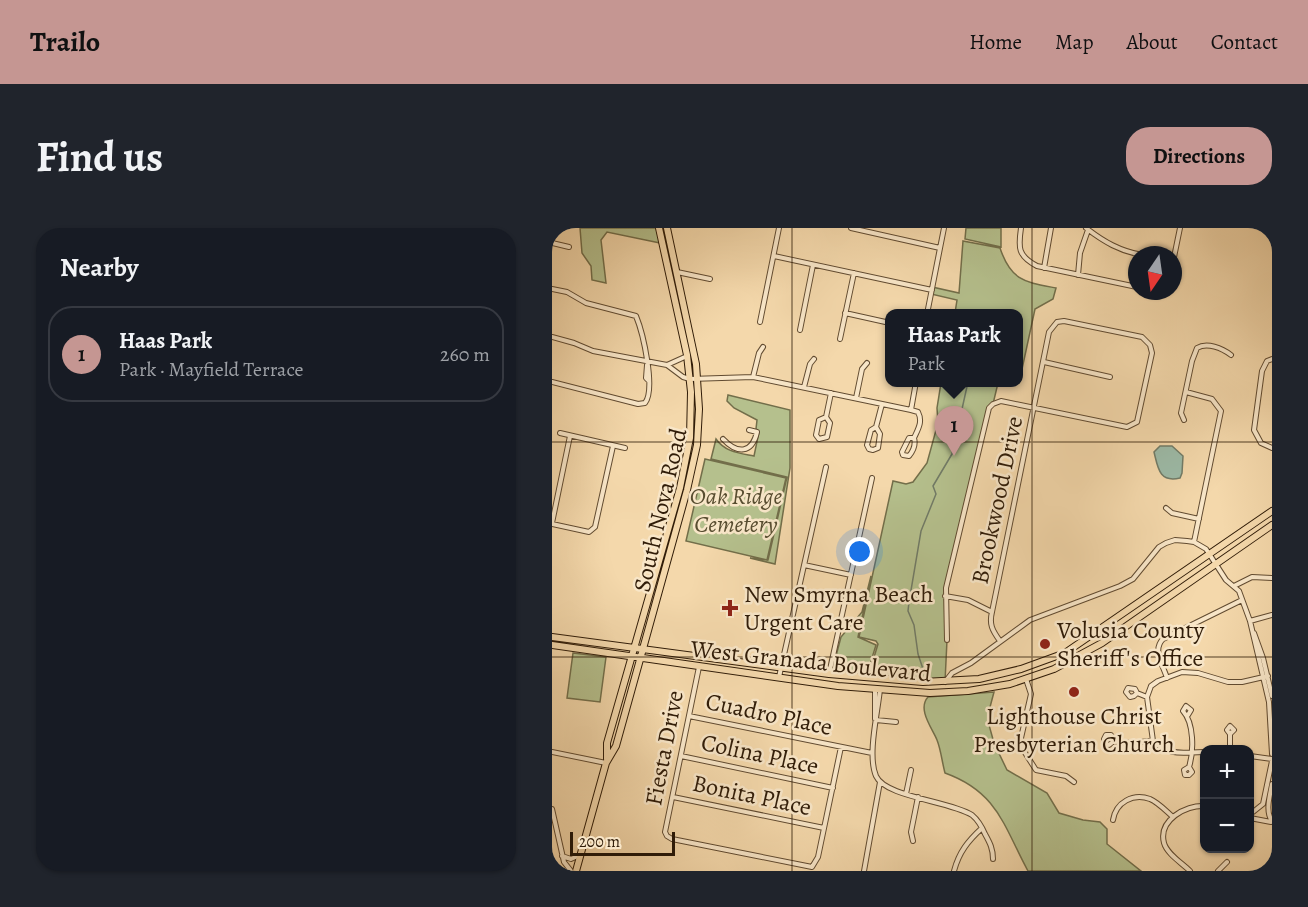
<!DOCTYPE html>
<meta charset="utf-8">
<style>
body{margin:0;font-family:Alegreya,serif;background:#20242c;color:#f1f3f6}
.controls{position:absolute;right:18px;bottom:18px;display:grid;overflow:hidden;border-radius:12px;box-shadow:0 2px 4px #0004}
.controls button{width:54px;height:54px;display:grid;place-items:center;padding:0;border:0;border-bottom:2px solid #363941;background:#171b24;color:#f1f3f6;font:30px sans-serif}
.compass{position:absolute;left:576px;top:18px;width:54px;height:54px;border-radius:50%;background:#171b24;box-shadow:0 2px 4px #0004;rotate:193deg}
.scale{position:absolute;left:18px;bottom:15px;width:105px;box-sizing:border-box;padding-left:6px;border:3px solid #301c08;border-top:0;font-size:16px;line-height:21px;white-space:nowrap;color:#301c08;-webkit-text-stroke:4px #f8e6c8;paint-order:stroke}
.you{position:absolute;left:308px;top:324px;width:21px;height:21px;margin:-15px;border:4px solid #fff;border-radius:50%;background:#1a73e8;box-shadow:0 0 0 9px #1a73e833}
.badge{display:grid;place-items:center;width:39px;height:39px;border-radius:50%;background:#c59692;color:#111;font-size:20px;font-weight:700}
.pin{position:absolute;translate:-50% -50px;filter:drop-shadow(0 2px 3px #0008)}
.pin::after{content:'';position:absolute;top:32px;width:21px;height:18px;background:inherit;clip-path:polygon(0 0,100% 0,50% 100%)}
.popup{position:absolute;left:333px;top:81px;width:138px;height:78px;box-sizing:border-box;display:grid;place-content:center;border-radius:12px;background:#171b24;filter:drop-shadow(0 2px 4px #0005);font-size:20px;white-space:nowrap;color:#9ea1a6}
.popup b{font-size:22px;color:#f1f3f6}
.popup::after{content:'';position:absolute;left:50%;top:100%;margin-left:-12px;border:12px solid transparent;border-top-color:#171b24}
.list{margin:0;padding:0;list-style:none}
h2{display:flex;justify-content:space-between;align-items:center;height:78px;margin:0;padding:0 24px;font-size:26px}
h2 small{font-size:20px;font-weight:400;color:#9ea1a6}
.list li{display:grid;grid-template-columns:39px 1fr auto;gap:18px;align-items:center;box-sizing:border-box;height:96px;margin:0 12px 12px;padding:0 12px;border:2px solid #363941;border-radius:24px}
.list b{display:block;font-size:22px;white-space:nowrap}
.list p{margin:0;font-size:20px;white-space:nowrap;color:#9ea1a6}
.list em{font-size:20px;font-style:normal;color:#9ea1a6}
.map{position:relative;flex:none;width:720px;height:643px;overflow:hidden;border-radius:24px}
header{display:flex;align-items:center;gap:36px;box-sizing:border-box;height:84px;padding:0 30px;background:#c59692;color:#111}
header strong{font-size:28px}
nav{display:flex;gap:33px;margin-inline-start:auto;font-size:21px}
.intro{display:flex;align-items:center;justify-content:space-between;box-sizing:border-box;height:144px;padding:0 36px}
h1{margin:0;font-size:42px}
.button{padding:15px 27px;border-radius:24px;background:#c59692;color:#111;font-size:21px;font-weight:700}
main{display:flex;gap:36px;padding:0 36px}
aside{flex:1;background:#171b24;border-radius:24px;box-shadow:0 2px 4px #0004}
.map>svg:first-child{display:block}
.green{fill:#b5c08d;stroke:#726e4a;stroke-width:1.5}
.water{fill:#9cbaa7;stroke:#717b67;stroke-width:1.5}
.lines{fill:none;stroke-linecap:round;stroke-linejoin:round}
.stream{stroke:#717b67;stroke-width:1.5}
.street-casing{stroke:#614b31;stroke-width:6}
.primary-casing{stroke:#301c08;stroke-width:8}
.street{stroke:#f8e6c8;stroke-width:4}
.primary{stroke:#f4d8ab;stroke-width:6}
.grid{fill:none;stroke:#301c08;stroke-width:1.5;stroke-opacity:0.55}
.poi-dot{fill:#8f2418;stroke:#f8e6c8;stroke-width:2}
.labels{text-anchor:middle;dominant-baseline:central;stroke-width:5;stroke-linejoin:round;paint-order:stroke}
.park-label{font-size:24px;font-style:italic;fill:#584d30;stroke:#f8e6c8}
.street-label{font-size:24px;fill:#301c08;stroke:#f8e6c8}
.poi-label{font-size:24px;fill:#301c08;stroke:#f8e6c8;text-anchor:start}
</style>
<header>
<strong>Trailo</strong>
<nav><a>Home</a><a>Map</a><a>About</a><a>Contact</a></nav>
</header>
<div class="intro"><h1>Find us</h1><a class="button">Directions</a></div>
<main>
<aside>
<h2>Nearby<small></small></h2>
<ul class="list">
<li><span class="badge">1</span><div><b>Haas Park</b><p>Park · Mayfield Terrace</p></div><em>260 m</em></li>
</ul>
</aside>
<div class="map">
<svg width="720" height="643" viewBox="0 0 720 643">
<rect width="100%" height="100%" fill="#f4d8ab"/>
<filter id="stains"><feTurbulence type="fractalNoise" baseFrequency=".00333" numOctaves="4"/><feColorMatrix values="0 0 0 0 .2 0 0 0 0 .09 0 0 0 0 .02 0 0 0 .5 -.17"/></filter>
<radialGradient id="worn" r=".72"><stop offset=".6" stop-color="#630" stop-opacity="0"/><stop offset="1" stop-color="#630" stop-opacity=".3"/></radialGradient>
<path class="green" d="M28,0h76l4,15 -53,-11 -6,8 5,43 -14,-3 -1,-14 -9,-13z
M414,0h35v19l-36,-8z
M411,13l37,7c11,33 25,34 56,40l-3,11 -18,10 -16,74h-2l1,-1v-68l-63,-1 2,-13 -26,-6 1,-7 27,6z
M389,155h57l-5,21 -4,4 -43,180 1,52 -2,42 -77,-5 10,-33 -2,-3 -17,-4 34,-156 13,3 7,-2 14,-19 11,-40 -1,-15z
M176,167l62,15v58l-15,96 -25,-6 18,2 19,-83 -76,-18 5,-20c9,13 23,14 38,17l5,-24 -3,-3 1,-9 -23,-12 -7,-7z
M153,231l81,19 -19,82 -81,-19z
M319,348l-13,61 18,8 -9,29 -35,-3 9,-34 21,-25z
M21,425l33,4 -6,45 -33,-4z
M442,464l-4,15 -1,18 5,18 13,27 40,23 12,20 24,7 17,2 7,7v15l34,27h-113c-24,-44 -30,-79 -83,-98 -3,-11 -4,-23 -8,-33 -5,-12 -20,-31 -9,-43z"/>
<path class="water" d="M608,218h12l11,10 -1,17 -2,5c-21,5 -22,-10 -26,-26z"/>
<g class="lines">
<path class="stream" d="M429,86v-3
M370,449l1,-8 -5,-15 -4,-29 -6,-14 1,-9 12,-71 15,-37 -3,-8 19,-32 16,-72"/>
<g class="street-casing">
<path id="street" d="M299,0l89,20
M469,0c-3,20 -3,28 16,38l100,21
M534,0c18,14 34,23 56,27
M0,15l17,4
M222,28l158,34
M621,34l7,-34
M492,40l7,-40
M125,44l33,7
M526,47l2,-22 8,-23
M0,61l15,3 19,11 50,13c7,17 20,73 9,87l-7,1 -86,-22
M293,85l45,10
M375,86l17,-86
M208,94l19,-94
M248,102l13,-65
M0,109l22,6 19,8 74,14 16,12 7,2 63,-2 158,33 7,2c5,10 0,17 -4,26h-5l-7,14 1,3 6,1c5,-6 7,-11 5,-18
M288,111l14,-66
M720,131l-5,2 -5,10 -8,59 7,13 11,5
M492,134l66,15
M95,137l-1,13 2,2
M115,137l20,-9
M201,149l6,-24 4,-6
M252,159l6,-23 4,-5
M634,164l26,7 9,12 -27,131
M304,170l6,-29 5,-6
M359,182l5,-28
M274,189l4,6 -3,14 -8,2 -3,-4 3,-15 7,-3 5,-24
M632,192l-3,-7 11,-52 5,-13c10,-6 25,0 34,7
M324,199l4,7 -2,14 -5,2 -4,-1 -2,-4 4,-15 5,-3 6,-23
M8,205l65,15
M171,211c14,15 29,15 34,-7l-8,-2
M614,280l6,5 27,6
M0,295l18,-87
M0,296l37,8 6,-5 18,-81
M252,337l47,10
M682,358l18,-9 20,1
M393,368l23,4 24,12
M698,393l22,-6
M702,405l9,25 9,38
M395,412l-1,-52 43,-180 4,-4 8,-3 126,26 10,-5 15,-69 -2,-8 -8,-8 -78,-16 -7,1 -8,10 -57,280c-3,12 0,18 8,29
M147,439l-34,165 2,4 5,3 140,28 6,-10 23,-110
M277,446l43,-196
M227,449l47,-210
M615,450c-4,-13 -15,-28 -4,-39l79,-39
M474,451l5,15 -10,44 1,10 14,22 30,6 8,6
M393,454l7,-9 19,-10 59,-43 90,-34 13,-7 26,-32 7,-4 9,-3 12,1 7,1 12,7 20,31 13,11 11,30 19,81 3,52
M323,461v30
M328,461c-2,23 -13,66 -4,87 9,21 74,25 96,39 6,5 10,12 13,19 5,9 8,15 8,25
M585,465l-2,-4 -7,-1 -2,4 4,5 4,-1 3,-3 10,4
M636,487l3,-5 -5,-4 -3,5c11,12 11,40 6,56l3,5 -3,3h-4l-1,-5 5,-3
M137,488l183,37
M324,492l20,2
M678,506l4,-4 -4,-4 -3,4 3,4v16
M562,513l-3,-6h-5l-2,4 1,4 4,2 5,-4 11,2 28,-2
M0,524l54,11
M652,524c-21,0 -34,5 -51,-11l-6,-44 4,-11 7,-5 24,-9 16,1 30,9h14l26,-6
M129,528l152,32
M698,528l22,3
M720,556c-2,12 -7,27 0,37
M354,566l5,-24
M121,569l151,31
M0,581l12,53 7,9
M701,584l10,-8 9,-43
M698,590l21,4
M561,592c3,-18 20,-27 37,-21 9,4 16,12 23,18
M361,613l-2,-9 7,-35
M10,628l9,3 9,-4
M312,643l16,-89
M402,643c5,-19 14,-30 28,-43
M638,643c-8,-8 -23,-17 -26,-28 -6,-23 22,-38 40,-37
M666,643l9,-9"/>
</g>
<g class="primary-casing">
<path id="primary" d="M0,409l277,37 94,8 56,-3 42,-10 44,-16 207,-142
M0,417l286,41 92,7 38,-2 42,-7 44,-15 48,-26 170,-118
M55,531v-16l73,-255 10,-50 1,-46 -4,-37 -28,-127
M24,643l30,-108 10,-17 15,-54 56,-202 10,-45 2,-36 -3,-45 -29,-136"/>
</g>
<use href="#street" class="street"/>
<use href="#primary" class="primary"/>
</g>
<path class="grid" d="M240,0v643M480,0v643M0,214h720M0,429h720"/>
<g class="poi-dot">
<path d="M175 371h6v6h6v6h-6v6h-6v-6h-6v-6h6z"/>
<circle cx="493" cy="416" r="6"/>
<circle cx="522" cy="464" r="6"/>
</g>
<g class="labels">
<g class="park-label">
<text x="184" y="268">Oak Ridge<tspan x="184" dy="28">Cemetery</tspan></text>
</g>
<g class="street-label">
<text transform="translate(445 272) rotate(-78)">Brookwood Drive</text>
<text transform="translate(108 282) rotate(-77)">South Nova Road</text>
<text transform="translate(259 433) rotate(6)">West Granada Boulevard</text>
<text transform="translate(217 486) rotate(12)">Cuadro Place</text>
<text transform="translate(112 520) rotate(-79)">Fiesta Drive</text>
<text transform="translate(208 526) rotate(12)">Colina Place</text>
<text transform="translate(200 567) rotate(12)">Bonita Place</text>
</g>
<g class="poi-label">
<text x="192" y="366">New Smyrna Beach<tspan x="192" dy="28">Urgent Care</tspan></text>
<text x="505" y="402">Volusia County<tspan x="505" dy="28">Sheriff's Office</tspan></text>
<text x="522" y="488" text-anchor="middle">Lighthouse Christ<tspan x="522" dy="28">Presbyterian Church</tspan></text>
</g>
</g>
<rect width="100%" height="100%" filter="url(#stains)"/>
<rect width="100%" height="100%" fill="url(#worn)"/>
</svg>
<div class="controls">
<button>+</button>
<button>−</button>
</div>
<svg class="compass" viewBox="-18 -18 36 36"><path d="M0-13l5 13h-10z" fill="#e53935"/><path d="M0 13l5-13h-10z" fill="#9ea1a6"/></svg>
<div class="scale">200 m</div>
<div class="you"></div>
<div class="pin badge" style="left:402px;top:228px">1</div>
<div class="popup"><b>Haas Park</b>Park</div>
</div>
</main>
